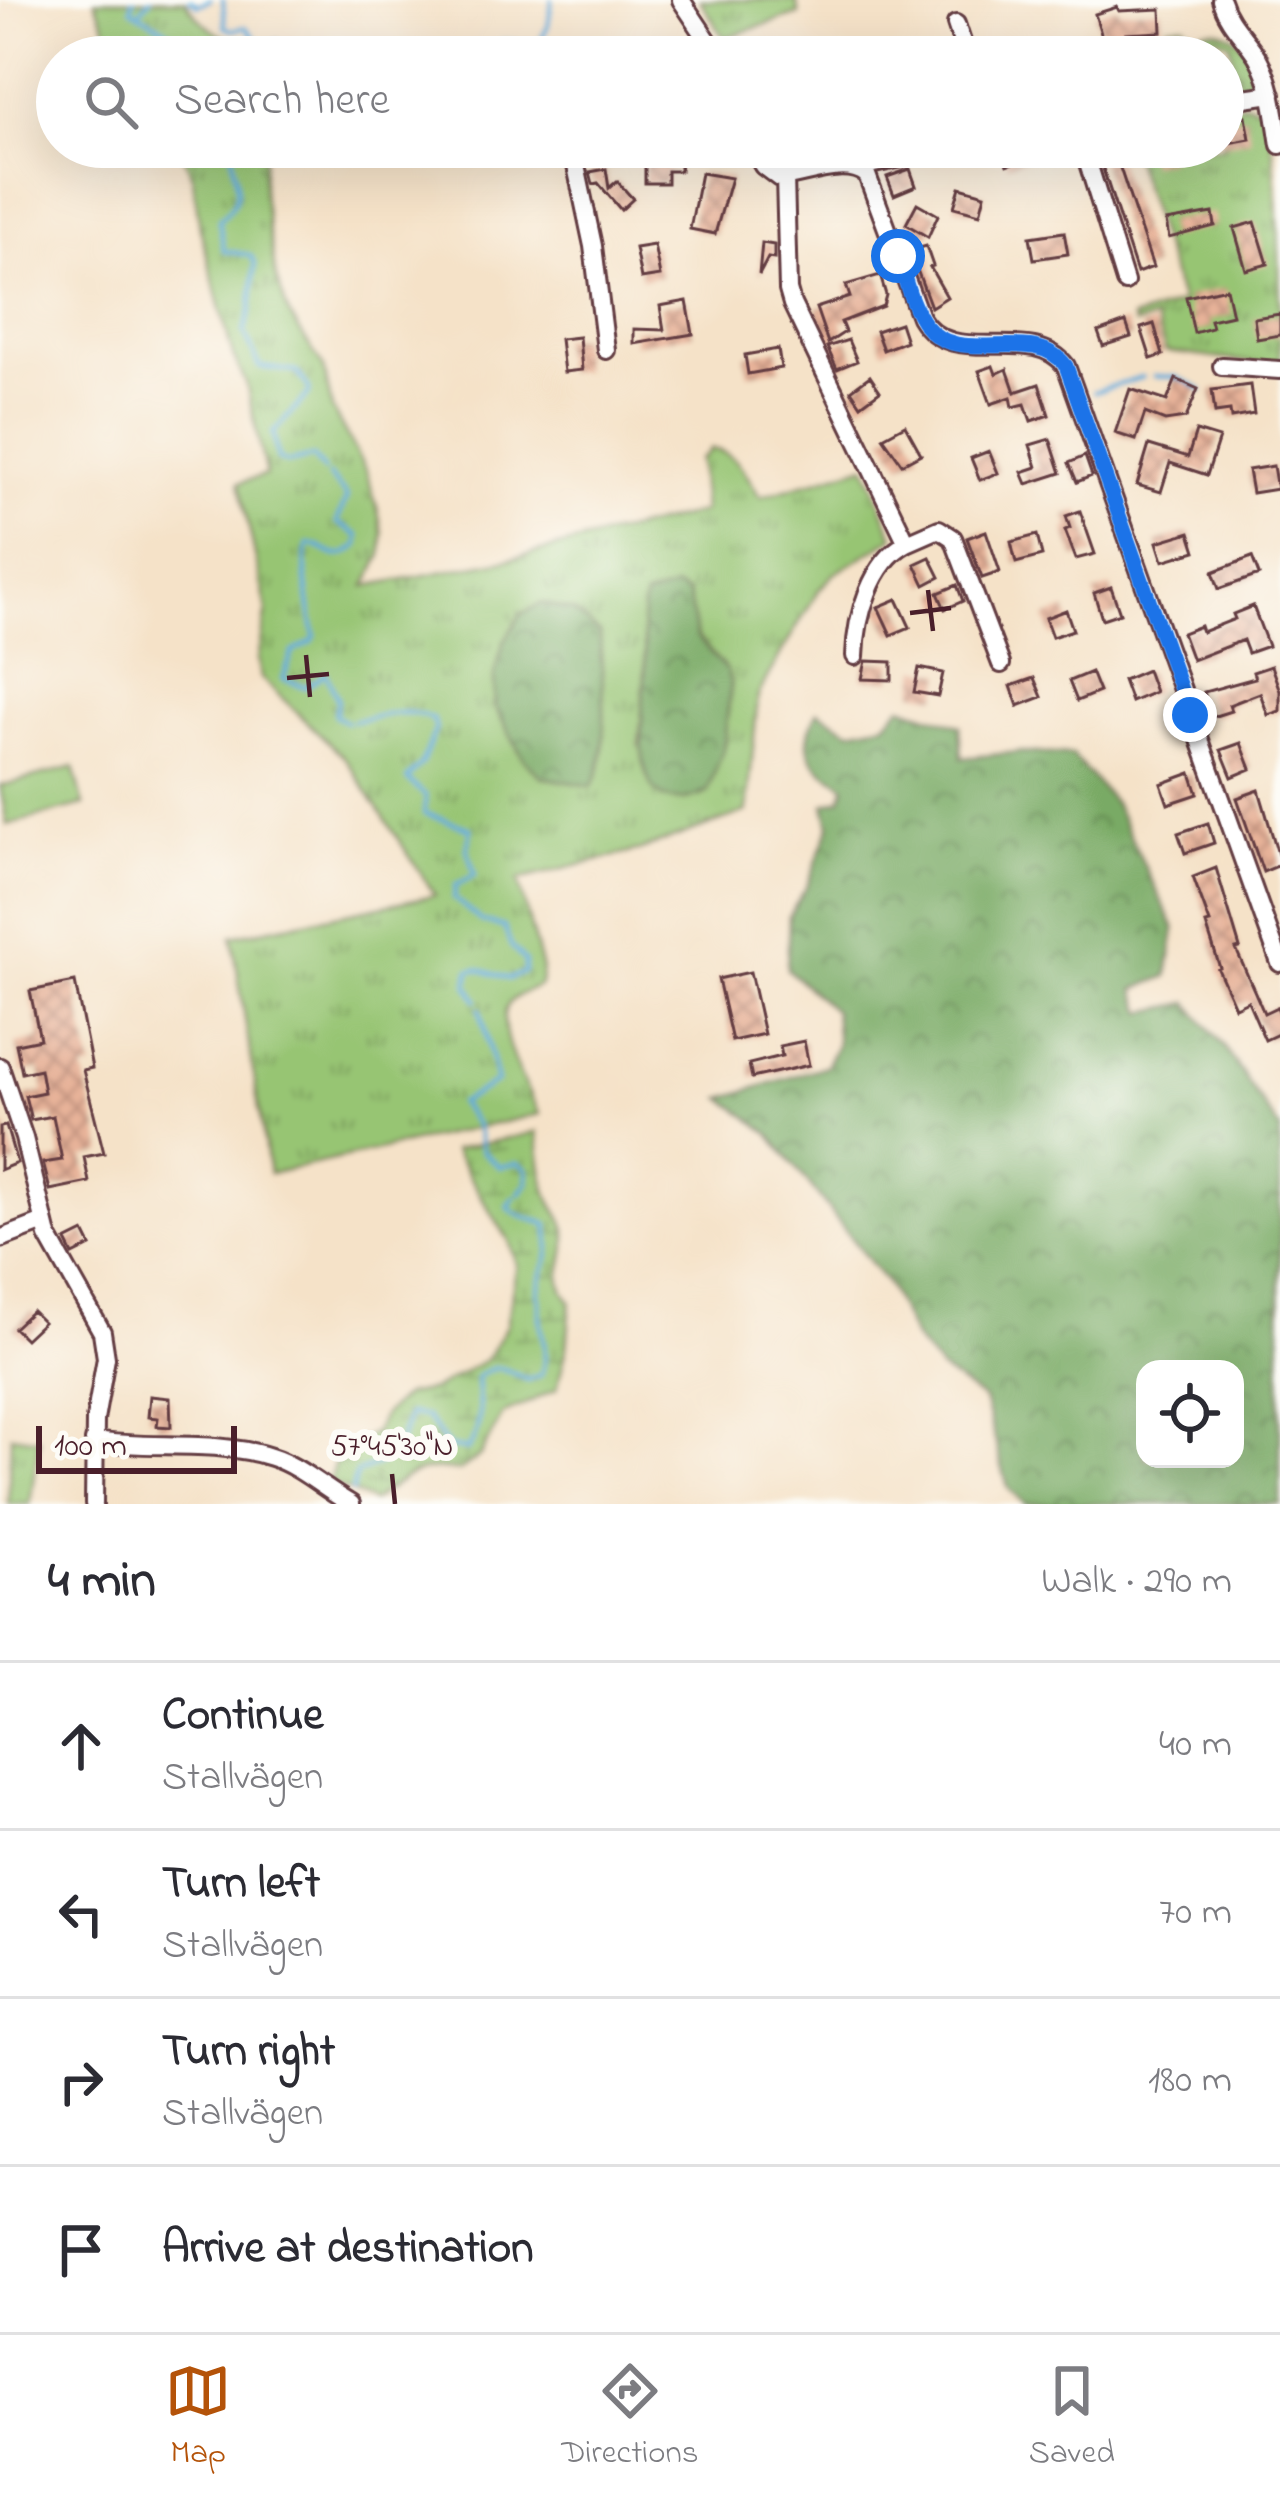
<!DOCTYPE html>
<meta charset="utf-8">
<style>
body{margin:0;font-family:"Indie Flower",sans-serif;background:#f2f2f3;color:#2b2b33}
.controls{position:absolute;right:36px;bottom:36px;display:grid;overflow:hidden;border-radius:24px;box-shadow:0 12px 48px #0002}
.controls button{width:108px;height:108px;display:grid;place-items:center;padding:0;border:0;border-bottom:3px solid #e1e1e2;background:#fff;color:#2b2b33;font:60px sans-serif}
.scale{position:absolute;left:36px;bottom:30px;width:201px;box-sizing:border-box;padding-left:12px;border:6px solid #4a1f2b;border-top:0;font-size:33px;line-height:42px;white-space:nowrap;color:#4a1f2b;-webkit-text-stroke:9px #fdfcf7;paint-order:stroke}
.stop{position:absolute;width:36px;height:36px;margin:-27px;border:9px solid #1a73e8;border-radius:50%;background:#fff}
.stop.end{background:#1a73e8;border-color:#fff;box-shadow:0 3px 12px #0008}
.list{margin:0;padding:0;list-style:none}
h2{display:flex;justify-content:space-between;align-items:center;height:156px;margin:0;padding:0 48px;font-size:51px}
h2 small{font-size:39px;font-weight:400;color:#7c7c81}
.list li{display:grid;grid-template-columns:78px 1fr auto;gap:36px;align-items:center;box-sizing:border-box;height:168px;padding:0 48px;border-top:3px solid #e1e1e2}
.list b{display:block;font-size:45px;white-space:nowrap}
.list p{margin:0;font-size:39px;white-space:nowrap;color:#7c7c81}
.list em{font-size:39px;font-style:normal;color:#7c7c81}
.icon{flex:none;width:66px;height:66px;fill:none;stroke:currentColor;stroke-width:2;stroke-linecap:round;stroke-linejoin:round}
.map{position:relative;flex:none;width:1280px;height:1504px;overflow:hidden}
.search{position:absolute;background:#fff;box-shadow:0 12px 48px #0002;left:36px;right:36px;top:36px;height:132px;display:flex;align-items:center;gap:30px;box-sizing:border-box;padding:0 42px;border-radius:66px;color:#7c7c81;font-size:45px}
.sheet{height:828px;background:#fff}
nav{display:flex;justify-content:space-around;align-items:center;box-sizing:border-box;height:168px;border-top:3px solid #e1e1e2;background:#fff;font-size:33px;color:#7c7c81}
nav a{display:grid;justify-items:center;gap:6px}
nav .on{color:#b45309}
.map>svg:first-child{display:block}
.grass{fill:url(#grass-tufts);stroke:#70724f;stroke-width:3;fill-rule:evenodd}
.forest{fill:url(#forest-crowns);stroke:#626448;stroke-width:3;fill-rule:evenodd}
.wetland{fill:url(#wetland-marsh);stroke:#70724f;stroke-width:3}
.green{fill:#97c573;stroke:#70724f;stroke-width:3}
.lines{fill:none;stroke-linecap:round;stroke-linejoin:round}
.stream{stroke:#63acda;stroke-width:4.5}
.building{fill:url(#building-cross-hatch)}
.street-casing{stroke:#643c43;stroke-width:22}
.street{stroke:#fff;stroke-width:16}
.route{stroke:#1a73e8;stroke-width:15}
.ticks{fill:none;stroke:#4a1f2b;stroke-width:4.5}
.ticks-label{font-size:30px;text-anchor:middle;fill:#4a1f2b;stroke:#fdfcf7;stroke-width:12;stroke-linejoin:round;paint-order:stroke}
</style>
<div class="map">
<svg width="1280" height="1504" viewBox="0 0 1280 1504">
<defs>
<pattern id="grass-tufts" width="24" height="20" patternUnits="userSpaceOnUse" patternTransform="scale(3)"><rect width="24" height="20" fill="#97c573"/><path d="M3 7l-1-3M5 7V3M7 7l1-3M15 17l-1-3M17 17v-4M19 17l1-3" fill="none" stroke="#7d9f5f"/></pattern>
<pattern id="forest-crowns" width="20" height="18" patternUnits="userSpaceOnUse" patternTransform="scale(3)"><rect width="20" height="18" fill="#79aa65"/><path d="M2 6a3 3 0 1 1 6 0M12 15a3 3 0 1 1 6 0" fill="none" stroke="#658a53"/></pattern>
<pattern id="wetland-marsh" width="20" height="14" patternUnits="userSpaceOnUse" patternTransform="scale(3)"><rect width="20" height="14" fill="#97c573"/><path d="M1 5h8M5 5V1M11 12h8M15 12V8" fill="none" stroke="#7d9f5f"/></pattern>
<pattern id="building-cross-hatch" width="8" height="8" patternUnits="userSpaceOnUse" patternTransform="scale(3)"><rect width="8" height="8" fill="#e7b299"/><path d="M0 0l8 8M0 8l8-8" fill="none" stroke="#bd907d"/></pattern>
</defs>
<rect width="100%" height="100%" fill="#fdfcf7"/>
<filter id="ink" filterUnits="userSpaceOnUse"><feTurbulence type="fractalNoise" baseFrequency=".00833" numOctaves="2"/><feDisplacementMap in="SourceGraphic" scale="24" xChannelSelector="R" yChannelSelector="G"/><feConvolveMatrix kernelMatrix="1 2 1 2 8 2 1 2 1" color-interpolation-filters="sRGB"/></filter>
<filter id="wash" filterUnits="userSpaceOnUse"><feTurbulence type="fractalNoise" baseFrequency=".004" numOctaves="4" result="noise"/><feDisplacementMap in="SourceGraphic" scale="48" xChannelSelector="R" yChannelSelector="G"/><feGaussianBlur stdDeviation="2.7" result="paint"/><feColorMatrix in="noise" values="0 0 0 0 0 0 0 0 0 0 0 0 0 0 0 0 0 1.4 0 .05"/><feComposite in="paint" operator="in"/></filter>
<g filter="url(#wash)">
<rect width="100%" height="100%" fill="#f5e2c8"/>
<path class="grass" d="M95,0h90c12,20 27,32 48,41l-2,16h-113z
M700,0h96l3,14 -75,24z
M1183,24l12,8c9,-2 20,-4 30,0 18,6 38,38 36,56l-21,6 -10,-51 -12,-6 -51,-1v-10z
M1245,103l23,6c12,82 12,173 12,257l-114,-14 -11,-33 -20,6 -3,-6 49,-16 -51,-156h93v-39z
M178,147h86l-1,48 13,82 12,36 36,55 8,41 34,62 11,36 6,26 -1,22 -16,31 139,-26 198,-48 -4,-52 12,-11c27,3 36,27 49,48l106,-32 28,72 -61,38 -15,16 -50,85 -10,20 -11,116 -106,38 -123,30 24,89 -2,16c-11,6 -26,10 -32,20 -14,25 19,86 32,109l-271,60 -37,-238 203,-41 -90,-137 -84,-80 -3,-19 9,-49 -28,-127 27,-8 -20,-92 -13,-27 -33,-128 -8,-55zM688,594l8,42 31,35 4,14 -8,65 -84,-5 7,-77zM600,633l2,120 -78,6 -29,-52z
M11,1435l28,4 -9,65h-22z"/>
<path class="forest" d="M676,588l12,6 8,42 31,35 4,14 -8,65 -16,43c-84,36 -64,-76 -62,-121 2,-26 -7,-49 0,-75z
M543,603l30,8 27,22c0,36 14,128 -9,153l-49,-9 -18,-18 -29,-52 -1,-31 10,-34 17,-28z
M901,706l59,19 2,33 57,-6 53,3 42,48 61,126 -7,47 -33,13 9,23 45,-9 33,41 58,86v374h-255l-17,-16 -24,-88 -45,-31 -25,-30 -27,-55 -118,-151 -46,-35 103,-32 11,-21 -3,-34 -47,-42 2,-53 18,-30 23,-60 -5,-22 16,-5 4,-12c-4,-6 -10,-8 -16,-12 -27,-17 -25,-40 -11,-64l32,19 36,-7zM1235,1369v90h-90v-90z"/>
<path class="wetland" d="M537,1132c3,22 5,48 14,69 6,13 15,20 16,35 1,25 -17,44 4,65l-4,46 -10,42 -54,25 -23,42 -21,15c-40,-6 -56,5 -86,31l-44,-20 6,-20 20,-19 19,-11 9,-17 22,-20 27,-5 55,-31 19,-33 11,-62 -8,-23 -56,-91z"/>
<path class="green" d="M74,767l10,38 -77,20 -7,-39z"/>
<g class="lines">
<path class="stream" d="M133,0l-2,9 40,24 -2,11 -13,13
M190,0l8,5 12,-5
M223,0l2,27 7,3 14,-3 14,17 18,-3 15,16
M138,13l12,-13
M302,57l11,-7 10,7
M332,57h14
M382,57h14
M447,57h1
M493,57l9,-16 37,2 9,-17 4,-26
M232,147c0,32 18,47 -13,73l5,31 26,4 5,8 -4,46 -7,23 16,35 37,5 12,16v6l-36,39 5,26 9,4 26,-6 11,14
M1154,376l22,1 26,13
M1094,392l48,-15
M329,476l18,21 -10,25 22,14 -1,10c-26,21 -28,0 -50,-2 -7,21 3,71 7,92l-3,6 -19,10 -10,27 23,8 20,-14 12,27 -3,16 11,6
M353,721c27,-4 55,-16 80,-1l3,8 -14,35 -15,16 19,17 -2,17 47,16 -4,20 8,26 -19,10 -2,13 27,23 23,6 7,19 14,16 -1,10 -15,7 -31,-10 -8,1 -2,15 9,15
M480,1009l17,73 -38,21 17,22 6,26 18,16 18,-4 9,6 1,14 -9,11
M352,1492l4,-18 39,-19 14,-41 17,3 22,30 19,3c18,-24 11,-48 10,-73 21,-15 28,-9 49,3l15,-5c9,-30 -1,-37 -1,-63 0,-7 1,-13 -2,-20 6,-32 16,-31 10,-67 -14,-8 -28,-5 -40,-18l6,-9"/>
</g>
<g id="blocks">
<path class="building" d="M1117,7l2,4 42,-2 1,23 -36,2 7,23h-25l-13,-43z
M1246,116l4,23 -27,5v-24z
M772,147h68v2l-58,15z
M1021,147h31l1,2 -46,16 -4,-11z
M1096,147h17l40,120 -16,6z
M1147,147h21l2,13 -20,4z
M645,153h35v18h-13v12h-22z
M606,169l3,19 8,-7 16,18 -12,11 -23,-27 -5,1 -3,-12z
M910,169l6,17 -22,9 -7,-18z
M701,173l30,5 -16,56 -25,-5z
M960,187l25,7 -5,20 -26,-7z
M917,203l21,12 -10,22 -22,-13z
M1213,213l2,13 -46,12 -3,-17z
M1255,222l13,42 -22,6 -12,-42z
M1064,232l4,22 -34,5 -4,-22z
M762,243l12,2v14l-6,-1 -9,17z
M654,245l6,31 -19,3 -6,-31z
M926,246l7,20 -3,1 17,30 -16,10 -21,-56z
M880,275l6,20 -3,11 -42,16 4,10 -17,11 -12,-35 34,-11 -4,-12z
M1226,288l6,27 -22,5 2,8 -18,5 -8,-36z
M687,301l6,33 -59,10v-15l30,1 -4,-24z
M1280,314v21l-23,4 -3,-21z
M1126,322l5,15 -28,9 -5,-14z
M900,323l6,18 -23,9 -7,-19z
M1154,324l9,31 -12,4 -10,-31z
M579,337l3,33 -18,2 -4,-33z
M848,340l9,21 -20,8 -10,-22z
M778,349l3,19 -33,6 -3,-19z
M993,366l3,8 11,-5 8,23 24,-8 10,31 -18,6 -6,-17 -12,3 -2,-10 -20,7 -12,-33z
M870,376l10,15 -19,14 -10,-15z
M1176,379l22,10 -12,29 -21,3 -20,-8 -9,27 -21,-7 15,-44 37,12z
M1250,385l4,29 -23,4 -1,-7 -15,2 -3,-23z
M905,425l16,29 -19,10 -19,-27z
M1196,431l23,7 -12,37 -37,-12 -9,29 -24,-7 12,-40 39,12z
M1050,439l11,34 -34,11 -5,-12 15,-5 -7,-22z
M989,451l9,22 -18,7 -9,-22z
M1085,456l7,20 -15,6 -8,-19z
M1273,466l4,23 -25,4 -4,-23z
M1080,511l15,43 -19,5 -11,-29 5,-2 -4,-12z
M986,531l14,41 -18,6 -15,-40z
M1190,532l6,19 -33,10 -6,-19z
M1037,535l5,21 -26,7 -5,-21z
M930,557l10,20 -15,8 -10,-21z
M1252,557l7,18 -40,14 -6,-17z
M957,585l6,16 -18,8 -7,-16z
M1111,587l9,26 -18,6 -8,-26z
M897,599l13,28 -19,8 -13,-28z
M1253,606l15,40 -20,7 -5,-13 -51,20 -10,-27 18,-7 2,6 33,-13 -2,-5z
M1066,610l7,20 -21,7 -7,-19z
M866,661l26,1v18l-30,-1z
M1271,666l9,25v20l-12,4 -8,-22 -31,12 2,6 -19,6 -8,-25 51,-14 -2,-6z
M919,668l24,5 -5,23 -24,-4z
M1147,670l8,22 -24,10 -8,-22z
M1091,672l8,20 -22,9 -8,-20z
M1034,678l8,19 -24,9 -7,-20z
M1241,743l10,26 -19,8 -11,-27z
M1191,773l7,21 -30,10 -7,-20z
M1259,790l21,71v4l-17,7 -26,-74z
M1208,823l6,20 -29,10 -7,-20z
M1216,868l24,80 -4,1 28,64 13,-6 3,6v20l-15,7 -17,-39 -13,6 -17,-38 2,-1 -14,-44 4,-1 -17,-46z
M750,972l14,62 -32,7 -14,-62z
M75,982l17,86 -9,2 21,83 -20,4 5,25 -39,8 -7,-27 19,-3 -9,-44 -22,4 -6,-24 19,-4 -4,-23 -18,4 -6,-29 24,-5 -10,-48z
M804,1041l5,24 -57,13 -3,-14 33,-8 -2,-10z
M6,1126l11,37 -17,7v-43z
M84,1232l7,14 -18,9 -7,-14z
M32,1311l11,11 -18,17 -11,-11z
M150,1396l20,2 1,29 -14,-1 1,-8 -10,-1z"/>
</g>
</g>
<g filter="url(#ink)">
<use href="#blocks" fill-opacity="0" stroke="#643c43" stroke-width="3"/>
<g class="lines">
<g class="street-casing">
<path id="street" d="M681,0l38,57
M1221,0c7,24 25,38 37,58 15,27 17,57 22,87
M956,24l11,33
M1223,101l49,-7
M572,147l21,99 13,104
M752,147l11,19 16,12c26,-2 66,-21 88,-3l53,142c32,55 111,3 146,49l214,597
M1083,147l42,135
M856,168l95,-21
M785,177l3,113 4,14 115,239 32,-14 14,9 48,126
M1222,366l58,4
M855,656c1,-39 16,-94 52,-113
M0,1067l24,71 24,98 54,96 4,26 -11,62 -1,84
M0,1239l44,-17
M94,1441c58,9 121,-2 177,16 29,9 53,32 80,47"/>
</g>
<use href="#street" class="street"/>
</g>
</g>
<g class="lines" filter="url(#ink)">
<path class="route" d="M898,256c7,22 13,51 28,70 33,43 107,-4 140,40l124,349"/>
</g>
<path class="ticks" d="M928,590l5,41M910,613l41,-5M306,655l4,42M287,678l42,-4M392,1474l3,30"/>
<g class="ticks-label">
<text x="392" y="1455">57°45'30"N</text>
</g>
</svg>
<div class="controls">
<button><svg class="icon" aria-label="locate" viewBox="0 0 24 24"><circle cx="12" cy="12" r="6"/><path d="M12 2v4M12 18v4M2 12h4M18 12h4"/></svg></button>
</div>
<div class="scale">100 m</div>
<div class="stop" style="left:898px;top:256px"></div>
<div class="stop end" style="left:1190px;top:715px"></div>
<div class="search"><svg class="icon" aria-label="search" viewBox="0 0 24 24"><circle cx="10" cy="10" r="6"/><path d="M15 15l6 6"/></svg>Search here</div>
</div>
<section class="sheet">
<h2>4 min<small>Walk · 290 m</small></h2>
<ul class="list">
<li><svg class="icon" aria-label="ahead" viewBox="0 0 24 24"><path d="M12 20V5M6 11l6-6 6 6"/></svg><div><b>Continue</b><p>Stallvägen</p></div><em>40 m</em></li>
<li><svg class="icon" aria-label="left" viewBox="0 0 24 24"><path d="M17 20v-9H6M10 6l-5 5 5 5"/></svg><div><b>Turn left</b><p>Stallvägen</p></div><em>70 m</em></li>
<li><svg class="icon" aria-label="right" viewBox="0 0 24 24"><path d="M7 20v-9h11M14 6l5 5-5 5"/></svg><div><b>Turn right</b><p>Stallvägen</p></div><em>180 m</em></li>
<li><svg class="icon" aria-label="arrive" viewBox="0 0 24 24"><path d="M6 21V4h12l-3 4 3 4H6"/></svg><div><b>Arrive at destination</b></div></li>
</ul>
</section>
<nav>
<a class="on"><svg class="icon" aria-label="map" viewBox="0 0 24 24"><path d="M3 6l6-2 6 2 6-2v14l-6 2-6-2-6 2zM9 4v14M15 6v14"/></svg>Map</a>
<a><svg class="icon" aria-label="directions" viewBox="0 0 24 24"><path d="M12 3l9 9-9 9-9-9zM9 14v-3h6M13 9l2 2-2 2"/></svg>Directions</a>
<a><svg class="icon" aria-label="saved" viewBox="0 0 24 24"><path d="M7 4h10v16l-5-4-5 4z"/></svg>Saved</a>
</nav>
